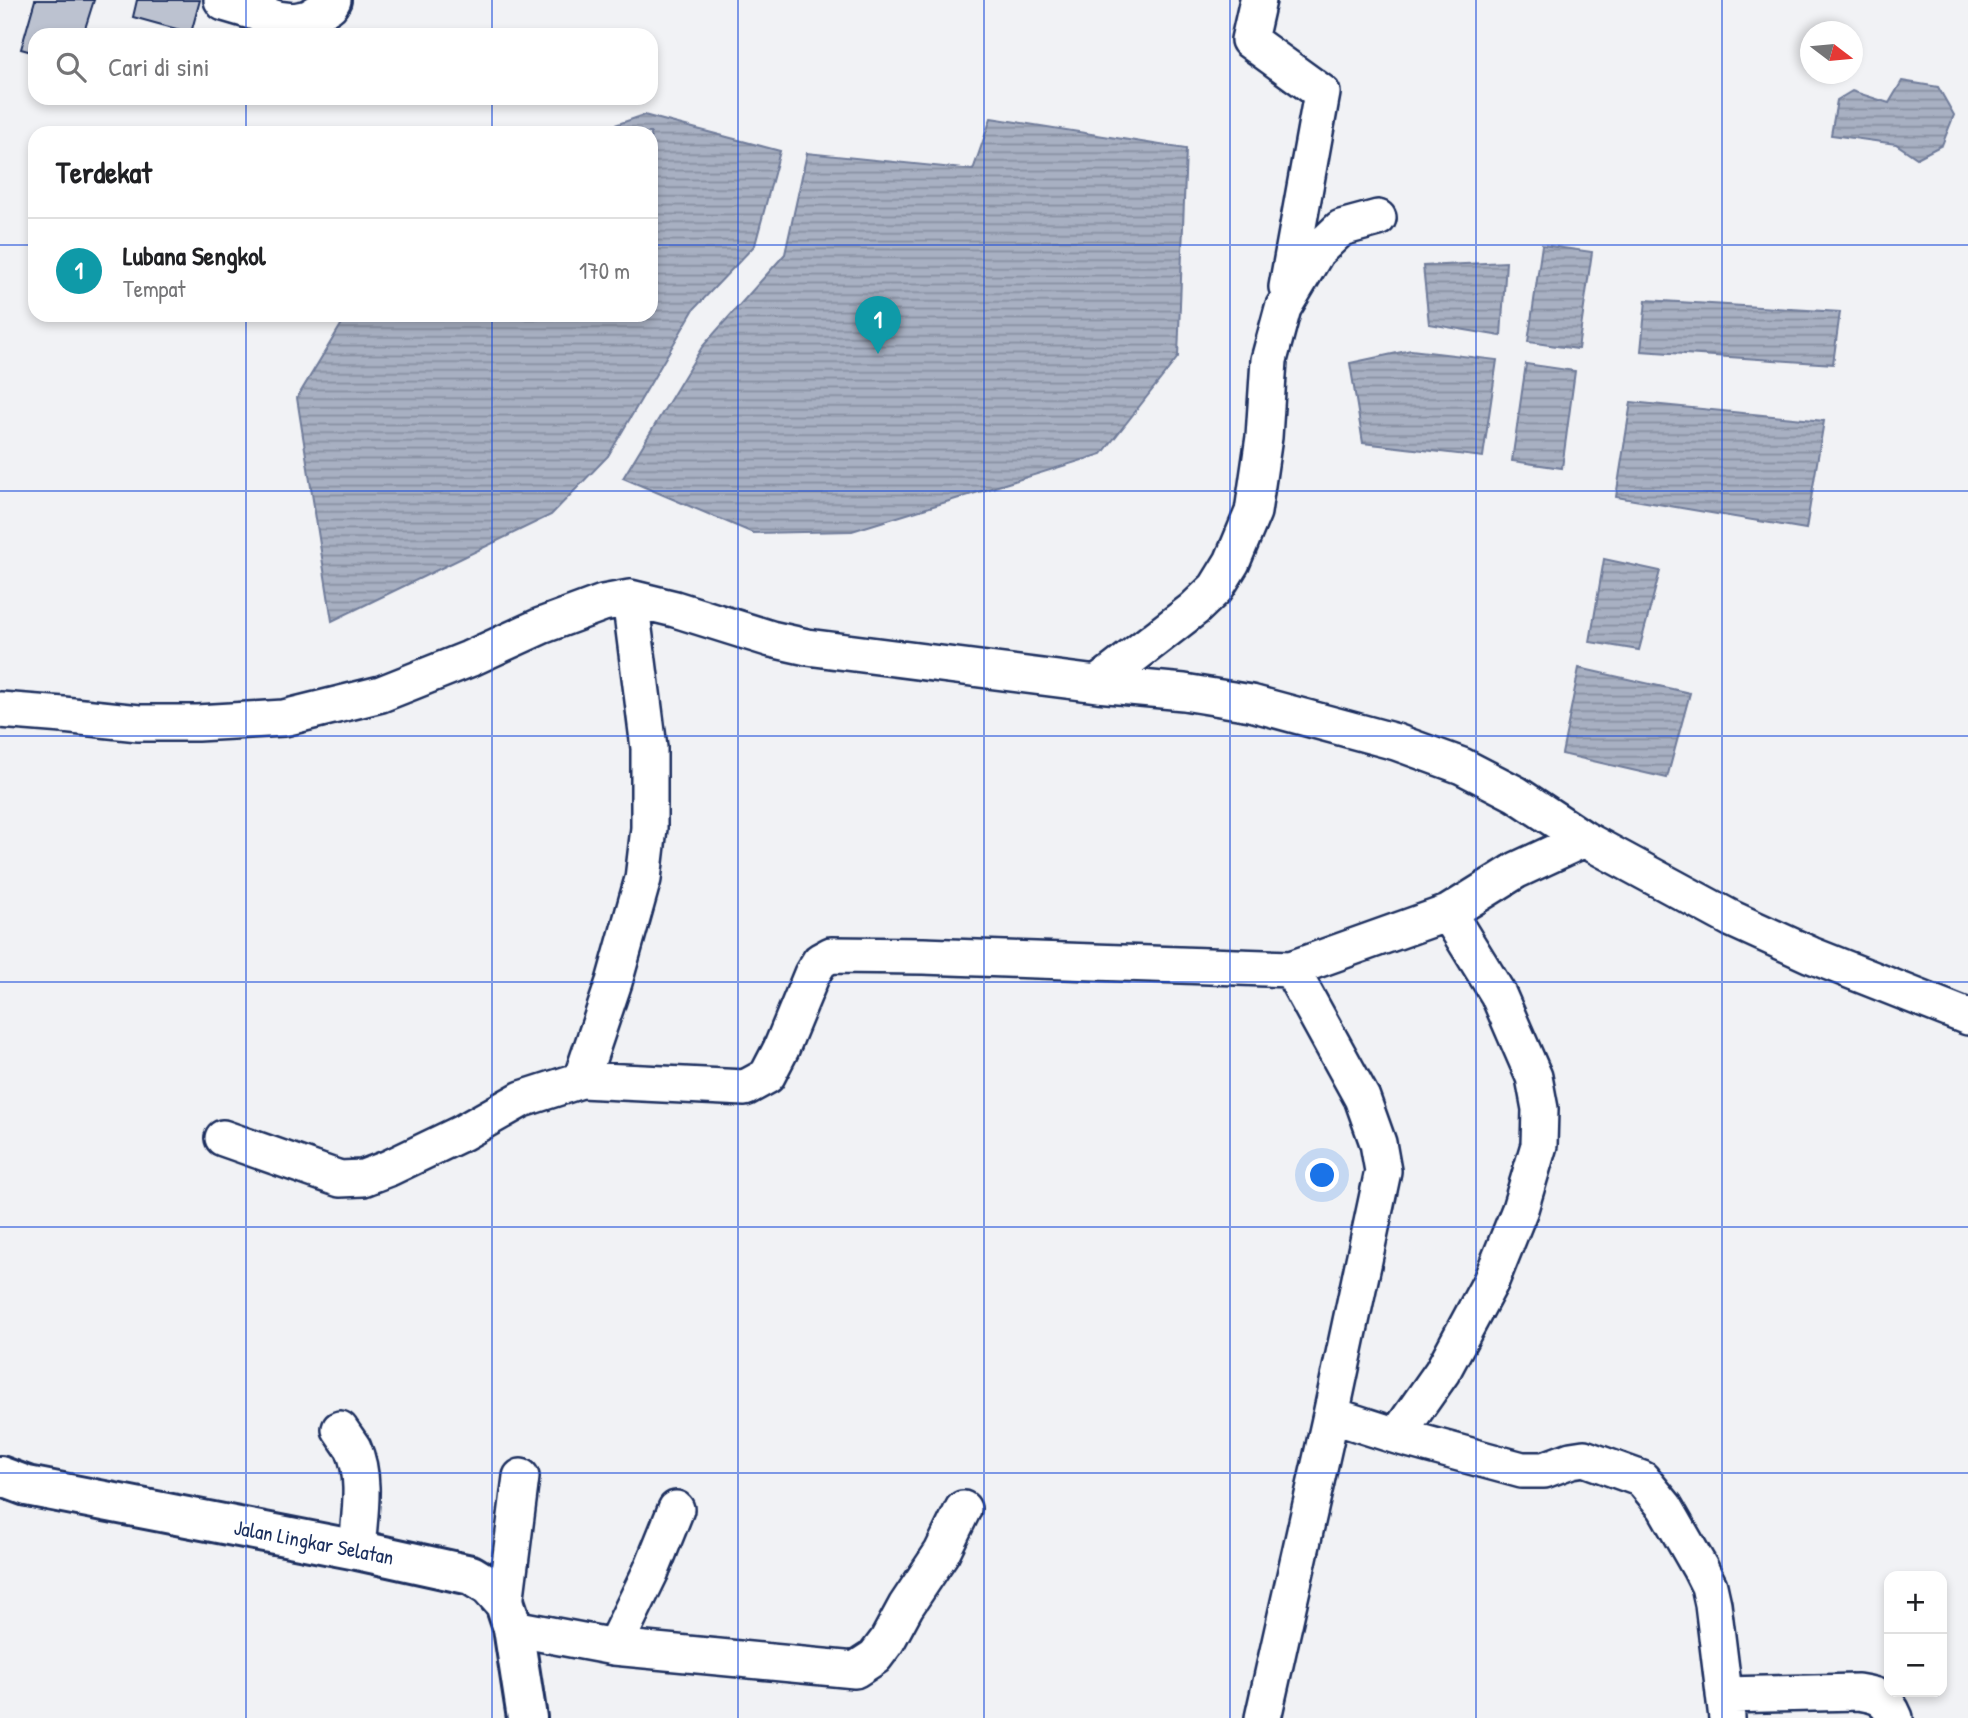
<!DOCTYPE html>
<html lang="id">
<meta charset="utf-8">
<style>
body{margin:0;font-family:"Patrick Hand",sans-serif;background:#f2f2f2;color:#202124}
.controls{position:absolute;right:21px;bottom:21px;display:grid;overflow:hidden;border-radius:14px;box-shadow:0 4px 10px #0003}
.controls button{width:63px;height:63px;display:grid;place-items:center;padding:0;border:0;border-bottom:2px solid #e0e0e0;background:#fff;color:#202124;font:35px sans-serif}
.compass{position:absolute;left:1800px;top:21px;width:63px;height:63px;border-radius:50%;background:#fff;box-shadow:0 4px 10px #0003;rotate:106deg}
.you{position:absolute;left:1323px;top:1176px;width:24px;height:24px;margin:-18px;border:5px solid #fff;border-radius:50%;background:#1a73e8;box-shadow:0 0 0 10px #1a73e833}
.badge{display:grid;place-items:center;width:46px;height:46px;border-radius:50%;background:#1f6fb2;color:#fff;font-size:23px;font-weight:700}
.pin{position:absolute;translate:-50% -58px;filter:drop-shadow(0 2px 4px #0008)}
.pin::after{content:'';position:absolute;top:37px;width:24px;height:21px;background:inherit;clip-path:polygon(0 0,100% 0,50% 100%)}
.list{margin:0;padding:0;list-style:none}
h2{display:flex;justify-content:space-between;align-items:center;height:91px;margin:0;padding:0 28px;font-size:30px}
h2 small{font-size:23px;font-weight:400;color:#757577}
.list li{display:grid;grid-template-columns:46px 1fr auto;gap:21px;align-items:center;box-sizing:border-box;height:105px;padding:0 28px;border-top:2px solid #e0e0e0}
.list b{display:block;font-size:26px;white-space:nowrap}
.list p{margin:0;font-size:23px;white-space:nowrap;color:#757577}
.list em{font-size:23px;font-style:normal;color:#757577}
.icon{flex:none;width:38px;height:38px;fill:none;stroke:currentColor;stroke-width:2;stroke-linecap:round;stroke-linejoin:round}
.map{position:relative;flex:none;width:1968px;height:1718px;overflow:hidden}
.search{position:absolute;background:#fff;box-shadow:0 4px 10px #0003;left:28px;top:28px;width:630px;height:77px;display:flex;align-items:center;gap:18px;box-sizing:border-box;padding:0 24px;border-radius:21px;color:#757577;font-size:26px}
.panel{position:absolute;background:#fff;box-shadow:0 4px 10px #0003;left:28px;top:126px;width:630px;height:196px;border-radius:21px}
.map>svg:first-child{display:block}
.water{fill:url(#water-rules);stroke:#707c9a;stroke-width:2}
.building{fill:#bcc2d0;stroke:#1b2f5e;stroke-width:2}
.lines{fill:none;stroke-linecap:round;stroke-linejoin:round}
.minor-casing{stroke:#1b2f5e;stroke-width:40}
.major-casing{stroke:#1b2f5e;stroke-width:44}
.minor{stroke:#fff;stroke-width:35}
.major{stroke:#fff;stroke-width:38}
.grid{fill:none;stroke:#1d4ed8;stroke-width:2;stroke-opacity:0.55}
.labels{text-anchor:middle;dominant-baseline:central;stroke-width:5;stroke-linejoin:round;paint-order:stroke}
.street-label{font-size:21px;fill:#1b2f5e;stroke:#fff}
</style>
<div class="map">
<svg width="1968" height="1718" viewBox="0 0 1968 1718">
<defs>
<pattern id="water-rules" width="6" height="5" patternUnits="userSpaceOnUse" patternTransform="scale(1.75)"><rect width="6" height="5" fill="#a8b0c2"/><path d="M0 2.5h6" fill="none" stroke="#8890a1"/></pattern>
</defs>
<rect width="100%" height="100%" fill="#f1f2f5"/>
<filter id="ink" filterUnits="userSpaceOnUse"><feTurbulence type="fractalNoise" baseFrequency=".0143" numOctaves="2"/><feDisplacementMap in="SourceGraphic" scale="14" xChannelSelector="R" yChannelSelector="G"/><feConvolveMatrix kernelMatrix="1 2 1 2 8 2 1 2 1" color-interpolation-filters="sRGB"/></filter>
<g filter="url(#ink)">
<path class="water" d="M1902,81l36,6 16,28 -12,30 -25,13 -21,-14 -65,-9 6,-35 15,-9 37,12z
M644,115l136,36 -25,94 -61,64 -86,147 -57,59 -219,106 -35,-223 50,-83h304v-182h-59z
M991,118l195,31 -8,208 -76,97 -250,77 -99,2 -130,-55 79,-131 83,-93 22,-101 166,17z
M1542,245l50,7 -14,97 -50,-7z
M1506,262l-5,74 -72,-12 -6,-58z
M1646,300l194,12 -7,52 -192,-13z
M1411,350l86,10 -14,97 -120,-14 -13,-80z
M1526,364l49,7 -13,97 -50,-7z
M1631,402l193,19 -18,108 -190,-32z
M1604,559l56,12 -21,79 -49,-8z
M1579,668l111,25 -23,85 -105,-24z"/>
<path class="building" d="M35,0h59l-11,35h-48v18l-14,-4z
M137,0h63l-9,33 -58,-16z"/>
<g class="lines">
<g class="minor-casing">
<path id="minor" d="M222,0l2,3 54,16 16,2 15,-3 21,-13 3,-5
M1258,0l-9,40 73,53 -35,194
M1097,684l97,-75 22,-21 16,-26 21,-50 11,-75 5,-77 14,-52 34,-57 24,-23 37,-10
M0,710l63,5 76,8h58l87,-5 97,-24 88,-35 72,-33 62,-23 27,-5 45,11 96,30 36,8 290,37 87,8 67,11 145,39 66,24 54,28 68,45 148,80 79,36 157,62
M581,1080l33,-98 29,-103 6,-51v-80l-19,-150
M223,1138l117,41 23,-1 26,-10 73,-35 60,-34 59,-19 164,8 22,-12 14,-27 31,-75 8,-13 11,-6 92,1 368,13 157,-56 69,-43 67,-31
M1331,1415l66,21 45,-64 49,-91 29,-72 19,-64 1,-36 -6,-32 -36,-83 -50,-81
M340,1429c4,6 9,13 13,19 14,31 6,69 4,102
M1397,1436l125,34h22l27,-10 13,-2 58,21 23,28 35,61 9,18 4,18 14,114
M505,1604l16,-127
M513,1628l101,19 241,23 20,-13 12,-16 19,-35 36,-54 21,-43
M614,1647l37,-76 25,-62
M1724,1695l134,-3c21,3 29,6 37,26
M1263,1718l68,-303 52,-244 -5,-28 -16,-45 -71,-129"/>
</g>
<g class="major-casing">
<path id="major" d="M0,1476l27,10 330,64 114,25 18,11 16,18 8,24 14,90"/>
</g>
<use href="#minor" class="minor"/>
<use href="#major" class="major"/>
</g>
</g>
<path class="grid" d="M246,0v35M492,0v35M738,0v1718M984,0v1718M1230,0v1718M1476,0v1718M1722,0v1718M246,98v35M492,98v35M0,245h35M651,245h1317M246,315v1403M492,315v1403M0,491h1968M0,736h1968M0,982h1968M0,1227h1968M0,1473h1968"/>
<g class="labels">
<g class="street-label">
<text transform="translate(314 1542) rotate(11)">Jalan Lingkar Selatan</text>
</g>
</g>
</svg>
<div class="controls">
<button>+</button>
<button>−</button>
</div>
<svg class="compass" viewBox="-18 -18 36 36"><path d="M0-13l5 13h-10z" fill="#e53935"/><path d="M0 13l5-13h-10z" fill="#757577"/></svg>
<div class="you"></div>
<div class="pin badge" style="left:878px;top:354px;background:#0f9aa8">1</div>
<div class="search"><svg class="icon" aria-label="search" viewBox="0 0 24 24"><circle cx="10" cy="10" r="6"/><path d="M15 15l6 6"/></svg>Cari di sini</div>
<section class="panel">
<h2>Terdekat<small></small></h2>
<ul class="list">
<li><span class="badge" style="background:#0f9aa8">1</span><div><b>Lubana Sengkol</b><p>Tempat</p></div><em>170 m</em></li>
</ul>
</section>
</div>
